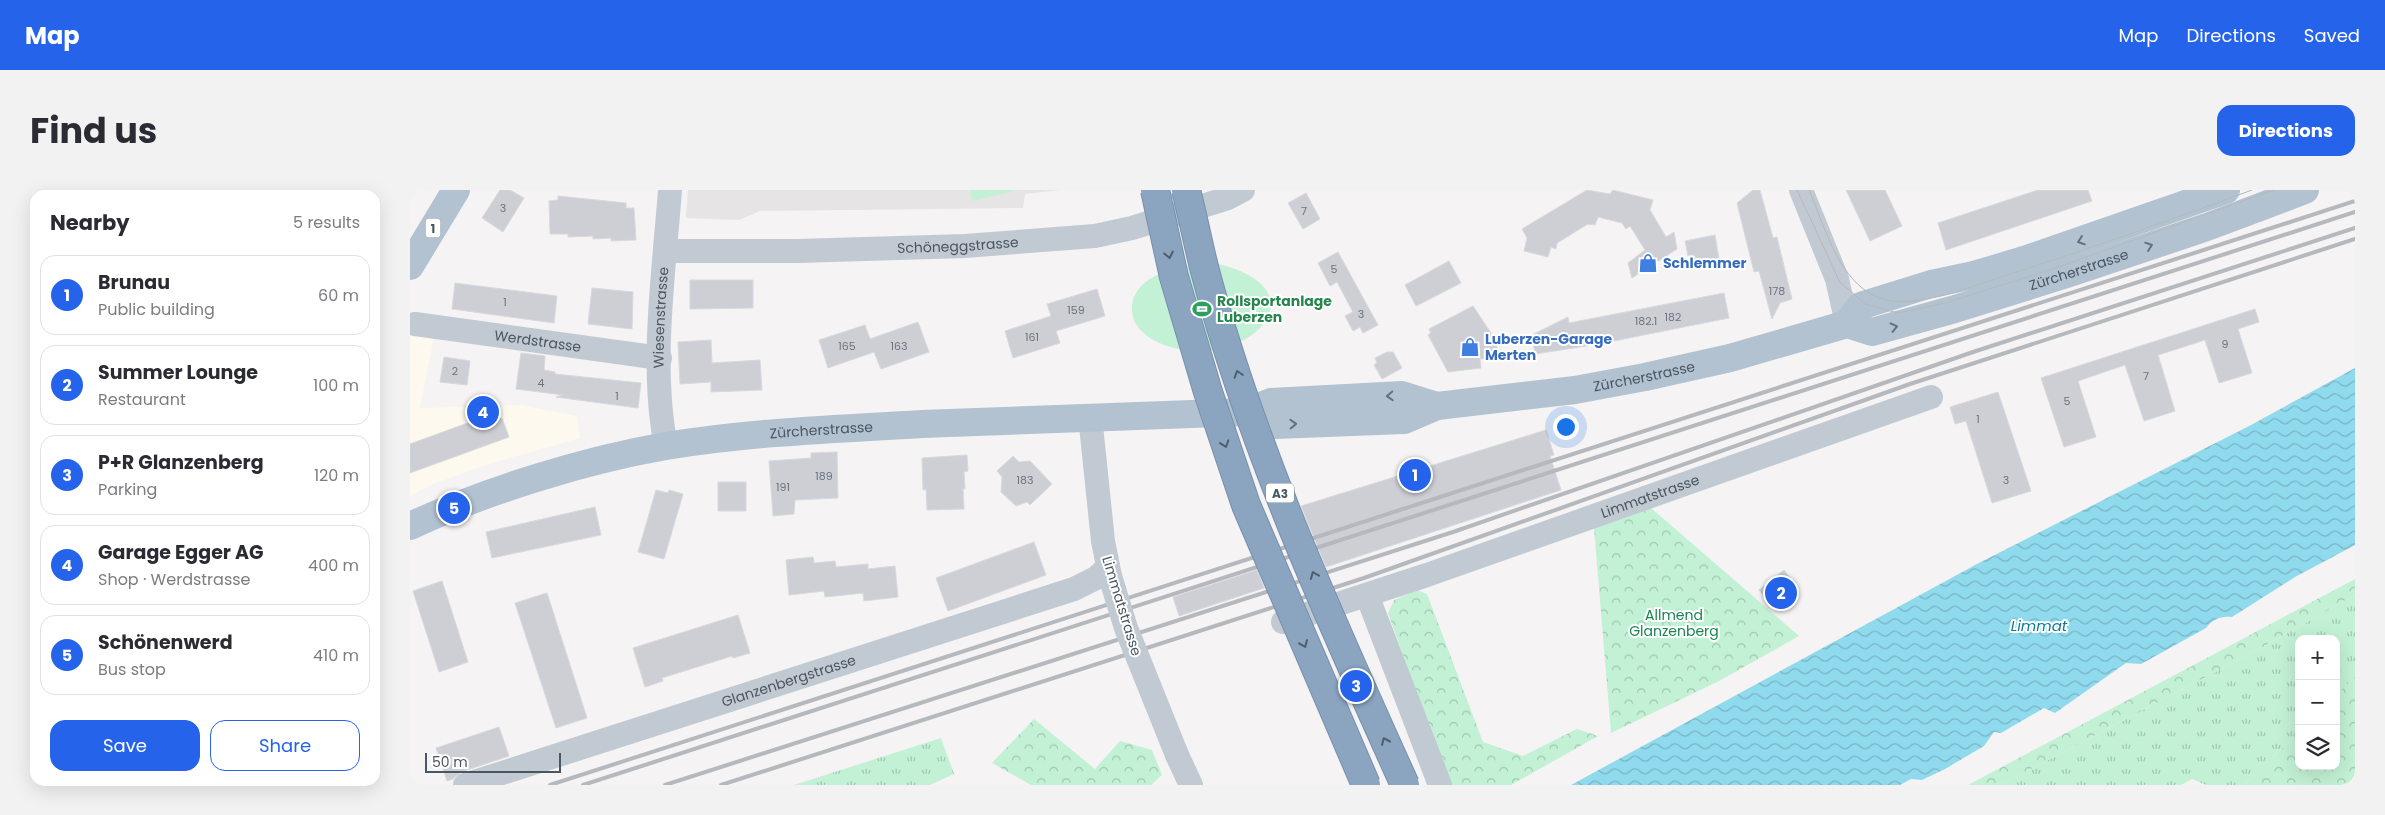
<!DOCTYPE html>
<meta charset="utf-8">
<style>
body{margin:0;font-family:Poppins,sans-serif;background:#f2f2f3;color:#2b2b33}
.controls{position:absolute;right:15px;bottom:15px;display:grid;overflow:hidden;border-radius:10px;box-shadow:0 5px 20px #0002}
.controls button{width:45px;height:45px;display:grid;place-items:center;padding:0;border:0;border-bottom:1px solid #e1e1e2;background:#fff;color:#2b2b33;font:25px sans-serif}
.scale{position:absolute;left:15px;bottom:12px;width:136px;box-sizing:border-box;padding-left:5px;border:2px solid #4a5661;border-top:0;font-size:14px;line-height:18px;white-space:nowrap;color:#4a5661;-webkit-text-stroke:4px #fff;paint-order:stroke}
.you{position:absolute;left:1155px;top:236px;width:18px;height:18px;margin:-12px;border:4px solid #fff;border-radius:50%;background:#1a73e8;box-shadow:0 0 0 8px #1a73e833}
.badge{display:grid;place-items:center;width:32px;height:32px;border-radius:50%;background:#2563eb;color:#fff;font-size:16px;font-weight:700}
.pin{position:absolute;translate:-50% -50%;border:2px solid #fff;box-shadow:0 1px 5px #0006}
.list{margin:0;padding:0;list-style:none}
h2{display:flex;justify-content:space-between;align-items:center;height:65px;margin:0;padding:0 20px;font-size:21px}
h2 small{font-size:16px;font-weight:400;color:#7c7c81}
.list li{display:grid;grid-template-columns:32px 1fr auto;gap:15px;align-items:center;box-sizing:border-box;height:80px;margin:0 10px 10px;padding:0 10px;border:1px solid #e1e1e2;border-radius:15px}
.list b{display:block;font-size:19px;white-space:nowrap}
.list p{margin:0;font-size:16px;white-space:nowrap;color:#7c7c81}
.list em{font-size:16px;font-style:normal;color:#7c7c81}
.actions{display:flex;gap:10px;padding:15px 20px}
.actions a{flex:1;padding:11px 0;border:1px solid #2563eb;border-radius:15px;text-align:center;font-size:18px;color:#2563eb}
.actions .main{background:#2563eb;color:#fff}
.icon{flex:none;width:28px;height:28px;fill:none;stroke:currentColor;stroke-width:2;stroke-linecap:round;stroke-linejoin:round}
.map{position:relative;flex:none;width:1945px;height:595px;overflow:hidden;border-radius:15px}
header{display:flex;align-items:center;gap:30px;box-sizing:border-box;height:70px;padding:0 25px;background:#2563eb;color:#fff}
header strong{font-size:24px}
nav{display:flex;gap:28px;margin-inline-start:auto;font-size:18px}
.intro{display:flex;align-items:center;justify-content:space-between;box-sizing:border-box;height:120px;padding:0 30px}
h1{margin:0;font-size:35px}
.button{padding:12px 22px;border-radius:15px;background:#2563eb;color:#fff;font-size:18px;font-weight:700}
main{display:flex;gap:30px;padding:0 30px}
aside{flex:1;background:#fff;border-radius:15px;box-shadow:0 5px 20px #0002}
.map>svg:first-child{display:block}
.commercial{fill:#fdf9ef}
.education{fill:#e6e4e5}
.grass{fill:url(#grass-tufts)}
.forest{fill:url(#forest-crowns)}
.pitch{fill:#c3f1d5}
.water{fill:url(#water-waves)}
.building{fill:#cdcfd5;stroke:#d7d9de}
.lines{fill:none;stroke-linecap:round;stroke-linejoin:round}
.minor{stroke:#c1cad2;stroke-width:24}
.major{stroke:#b3c2d1;stroke-width:28}
.tram{stroke:#b5b8bd;stroke-width:1}
.rail{stroke:#b5b8bd;stroke-width:4}
.highway-bridge-casing{stroke:#7690ad;stroke-width:30;stroke-linecap:butt}
.minor-bridge{stroke:#c1cad2;stroke-width:24}
.highway-bridge{stroke:#8ba5c1;stroke-width:28}
.oneway{stroke:#64717d}
.oneway2{stroke:#505e6b}
.labels{text-anchor:middle;dominant-baseline:central;stroke-width:4;stroke-linejoin:round;paint-order:stroke}
.number-label{font-size:11px;fill:#6b747e}
.shield{fill:#fff;stroke:#808990;stroke-width:1}
.shield-label{font-size:12px;font-weight:bold;fill:#4a5661}
.street-label{font-size:14px;fill:#4a5661;stroke:#fff}
.shop-label{font-size:14px;font-weight:bold;fill:#366cbe;stroke:#fff;text-anchor:start}
.leisure-label{font-size:14px;font-weight:bold;fill:#27864d;stroke:#fff;text-anchor:start}
.park-label{font-size:14px;fill:#17864f;stroke:#fff}
.water-label{font-size:15px;font-style:italic;fill:#0c7c9b;stroke:#fff}
</style>
<header>
<strong>Map</strong>
<nav><a>Map</a><a>Directions</a><a>Saved</a></nav>
</header>
<div class="intro"><h1>Find us</h1><a class="button">Directions</a></div>
<main>
<aside>
<h2>Nearby<small>5 results</small></h2>
<ul class="list">
<li><span class="badge">1</span><div><b>Brunau</b><p>Public building</p></div><em>60 m</em></li>
<li><span class="badge">2</span><div><b>Summer Lounge</b><p>Restaurant</p></div><em>100 m</em></li>
<li><span class="badge">3</span><div><b>P+R Glanzenberg</b><p>Parking</p></div><em>120 m</em></li>
<li><span class="badge">4</span><div><b>Garage Egger AG</b><p>Shop · Werdstrasse</p></div><em>400 m</em></li>
<li><span class="badge">5</span><div><b>Schönenwerd</b><p>Bus stop</p></div><em>410 m</em></li>
</ul>
<div class="actions"><a class="main">Save</a><a>Share</a></div>
</aside>
<div class="map">
<svg width="1945" height="595" viewBox="0 0 1945 595">
<defs>
<pattern id="grass-tufts" width="24" height="20" patternUnits="userSpaceOnUse" patternTransform="scale(1.25)"><rect width="24" height="20" fill="#c3f1d5"/><path d="M3 7l-1-3M5 7V3M7 7l1-3M15 17l-1-3M17 17v-4M19 17l1-3" fill="none" stroke="#a0c6b0"/></pattern>
<pattern id="forest-crowns" width="20" height="18" patternUnits="userSpaceOnUse" patternTransform="scale(1.25)"><rect width="20" height="18" fill="#c3f1d5"/><path d="M2 6a3 3 0 1 1 6 0M12 15a3 3 0 1 1 6 0" fill="none" stroke="#a0c6b0"/></pattern>
<pattern id="water-waves" width="16" height="10" patternUnits="userSpaceOnUse" patternTransform="scale(1.25)"><rect width="16" height="10" fill="#90daee"/><path d="M0 5q4-4 8 0t8 0" fill="none" stroke="#78b4c4"/></pattern>
</defs>
<rect width="100%" height="100%" fill="#f5f3f3"/>
<path class="commercial" d="M0,145l24,2 -14,71 101,-3 56,11 3,22 -91,26 -56,20 -23,12z"/>
<path class="education" d="M278,0h373l-36,4 -2,14 -263,3 -21,9 -53,-2z"/>
<path class="grass" d="M1945,405v82l-19,18v-56h-37v93l-55,53h-38l-14,-6 -11,6h-180l256,-135z
M531,548l13,36 -24,11h-136z"/>
<path class="forest" d="M1241,318l148,128 -80,45 -108,52 -17,-205z
M1945,389v16l-98,55 -256,135h-33z
M1007,400l10,4 56,148 40,14 54,-27 21,7 -87,49h-62l-61,-172 6,-13z
M1945,487v108h-111l55,-53v34h37v-71z
M624,529l61,50 25,-28 32,9 10,25 -11,10h-120l-39,-22z"/>
<path class="pitch" d="M560,0h49l-47,11z
M804,73c121,27 24,118 -59,78 -11,-6 -22,-16 -23,-29 -2,-40 53,-47 82,-49z"/>
<path class="water" d="M1945,178v177l-60,32 -63,40c-12,-1 -19,2 -26,11l-65,36 -15,-1 -71,50 -11,-5 -43,25 -7,-1 -10,14 -39,23 -23,11 -11,-1 -11,6h-329l406,-221 274,-139z"/>
<path class="building" d="M90,0h10l14,8 -21,34 -21,-14z
M1177,0l23,4 3,-4 40,10 -3,10 16,27 8,-5 3,17 -45,29 -4,-15 17,-13 -15,-24 -4,3 -4,-6 -24,-6 -3,8 -7,-1 -31,19 -1,6 -5,-2 -3,10 -24,-6 3,-13 -5,-9z
M1343,0h7l13,48 4,-1 15,62 -12,4 -8,16 -13,-48 -5,1 -17,-69z
M1436,0h39l17,36 -32,15z
M1628,0h50l4,11 -146,49 -8,-27z
M896,3l14,26 -17,10 -15,-26z
M148,6l68,7v5h8l2,32 -25,1v-3l-18,1v-3l-25,1v-3h-18l-1,-33 9,-1z
M1305,45l4,24 -25,5 -1,-9 -5,1 -3,-15z
M928,62l40,73 -15,8 -3,-6 -7,4 -8,-15 8,-4 -16,-30 -7,4 -12,-23z
M1039,71l12,22 -45,23 -11,-21z
M280,90h63v28l-63,1z
M45,93l102,13 -3,27 -102,-14z
M182,98l41,4 -1,37 -44,-5z
M687,99l8,27 -49,15 4,12 -47,15 -8,-27 46,-15 -4,-12z
M1314,103l5,25 -130,26 -64,10 -3,-19 36,-18 1,6z
M1063,116l22,33 4,17 -19,3 1,9 -33,4 -20,-37 3,-2 -2,-4z
M1845,119l4,13 -21,7 14,44 -33,10 -14,-43 -47,15 17,56 -31,10 -19,-56 -47,16 18,56 -32,10 -23,-69z
M508,132l11,30 -48,17 -7,-17 -46,16 -9,-28 46,-15 5,14z
M301,150l1,23 48,-3 2,30 -51,2v-10l-31,2 -2,-42z
M977,162h6l9,16 -20,11 -8,-14 3,-2 -2,-5z
M111,163l24,3 -1,14 11,2v2l86,9 -3,25 -82,-11 7,-2 -47,-6z
M34,167l26,4 -3,24 -27,-3z
M1588,202l33,99 -39,12 -26,-82 -11,3 -5,-17z
M92,228l7,19 -99,36v-29l63,-23 2,6z
M1136,240l8,25 -4,1 11,34 -235,77 -25,-61z
M427,262l1,46 -43,2 -1,14 -21,2 -4,-55 42,-3v-5z
M557,265l1,16 -4,1 1,17h-2l1,20 -37,1 -1,-21 -3,1 -1,-32z
M603,266l6,6 11,-1 22,23 -22,21 -3,-3 -11,4 -15,-14 1,-15 -5,-6z
M308,292h28v29h-28z
M246,300l12,3 1,-3 14,4 -19,65 -26,-7z
M185,317l6,28 -109,23 -6,-26z
M624,352l12,33 -98,36 -12,-33z
M403,367l1,6 21,-2 1,6 32,-3v5l27,-3 3,31 -34,4 -1,-8 -38,4 -1,-6 -35,4 -3,-35z
M847,380l7,18 -85,28 -6,-19z
M1374,380l12,16 -25,19 -12,-15z
M32,391l26,81 -29,10 -26,-81z
M137,403l40,125 -31,10 -41,-125z
M328,425l12,38 -17,5 -1,-2 -70,22 1,3 -18,6 -12,-39z
M89,537l10,29 -48,16 -8,7 -6,2 -11,-33z"/>
<g class="lines">
<g class="minor">
<path d="M1391,0l36,89 10,45"/>
<path id="s1" d="M256,61h132l167,-5 130,-10 37,-8 96,-30 15,-8"/>
<path id="s2" d="M5,134l245,34"/>
<path d="M680,226l13,125 7,35"/>
<path id="s3" d="M256,256c-16,-79 -2,-175 4,-256"/>
<path d="M957,405l73,190"/>
<path id="s4" d="M873,432l144,-47 504,-178"/>
<path d="M767,565l14,30"/>
<path id="s5" d="M55,595l609,-196 22,-11 12,-11"/>
</g>
<g class="major">
<path d="M0,76l46,-76"/>
<path d="M1437,134l13,-18 71,-22 43,-9 50,-15 202,-70"/>
<path id="s6" d="M836,222l29,13 129,-5 33,-14 138,-16 70,-13 85,-19 117,-34 25,8 83,-23 118,-37 134,-45 98,-37"/>
<path id="s7" d="M0,336c75,-35 175,-66 256,-80 85,-14 170,-17 256,-22 108,-5 216,-9 324,-12l25,-10 131,-7 35,11"/>
</g>
<path class="tram" d="M1387,0l43,92 25,22 33,9 47,-10 105,-33 224,-80
M1399,0c15,35 27,82 60,103 13,8 29,10 44,8 37,-4 74,-20 110,-31 77,-25 153,-52 229,-80"/>
<path class="rail" d="M140,595l1805,-584
M173,595l1772,-573
M255,595l788,-253 523,-181 379,-123
M311,595l643,-207 546,-194 445,-145"/>
<g class="highway-bridge-casing">
<path id="highway-bridge" d="M745,0l19,87 34,115 38,113 120,280
M776,0c7,27 12,54 19,81 47,177 125,348 200,514"/>
</g>
<path class="minor-bridge" d="M700,386l16,52 51,127"/>
<use href="#highway-bridge" class="highway-bridge"/>
</g>
<defs><path id="oneway-chevron" d="M-2-3.5L2.5 0L-2 3.5" fill="none" stroke-width="1.6" stroke-linecap="round" stroke-linejoin="round" transform="scale(1.25)"/></defs>
<g class="oneway">
<use href="#oneway-chevron" transform="translate(1671 51) rotate(161)"/>
<use href="#oneway-chevron" transform="translate(1739 56) rotate(-19)"/>
<use href="#oneway-chevron" transform="translate(1484 137) rotate(-13)"/>
<use href="#oneway-chevron" transform="translate(980 206) rotate(177)"/>
<use href="#oneway-chevron" transform="translate(883 234) rotate(-2)"/>
</g>
<g class="oneway2">
<use href="#oneway-chevron" transform="translate(759 65) rotate(78)"/>
<use href="#oneway-chevron" transform="translate(828 184) rotate(-108)"/>
<use href="#oneway-chevron" transform="translate(815 254) rotate(71)"/>
<use href="#oneway-chevron" transform="translate(904 385) rotate(-112)"/>
<use href="#oneway-chevron" transform="translate(894 454) rotate(67)"/>
<use href="#oneway-chevron" transform="translate(975 551) rotate(-114)"/>
</g>
<defs>
<g id="shop-bare" transform="scale(1.5)"><path d="M-5-2.5h2.3a2.7 3.5 0 0 1 5.4 0H5L5.5 6h-11ZM-1.5-2.5h3a1.5 2.3 0 0 0-3 0Z" fill="#3f7fe0" stroke="#fff" stroke-width="2.5" paint-order="stroke"/></g>
<g id="stadium-bare" transform="scale(1.5)"><path d="M0-5a6.5 5 0 1 0 0 10a6.5 5 0 1 0 0-10ZM-3.5-1.8h7v3.6h-7Z" fill="#2e9e5b" stroke="#fff" stroke-width="2.5" paint-order="stroke"/></g>
</defs>
<g fill-rule="evenodd">
<use href="#shop-bare" x="1238" y="73"/>
<use href="#stadium-bare" x="792" y="119"/>
<use href="#shop-bare" x="1060" y="157"/>
</g>
<g class="labels">
<g class="number-label">
<text x="93" y="18">3</text>
<text x="894" y="21">7</text>
<text x="924" y="79">5</text>
<text x="1367" y="101">178</text>
<text x="95" y="112">1</text>
<text x="666" y="120">159</text>
<text x="951" y="124">3</text>
<text x="1263" y="127">182</text>
<text x="1236" y="131">182.1</text>
<text x="622" y="147">161</text>
<text x="1815" y="154">9</text>
<text x="437" y="156">165</text>
<text x="489" y="156">163</text>
<text x="45" y="181">2</text>
<text x="1736" y="186">7</text>
<text x="131" y="193">4</text>
<text x="207" y="206">1</text>
<text x="1657" y="211">5</text>
<text x="1568" y="229">1</text>
<text x="414" y="286">189</text>
<text x="615" y="290">183</text>
<text x="1596" y="290">3</text>
<text x="373" y="297">191</text>
</g>
<g class="shield">
<rect x="15.5" y="28.5" width="15" height="19" rx="4"/>
<rect x="856" y="293.5" width="28" height="19" rx="4"/>
</g>
<g class="shield-label">
<text x="23" y="38">1</text>
<text x="870" y="303">A3</text>
</g>
<g class="street-label">
<text stroke="none"><textPath href="#s1" startOffset="292">Schöneggstrasse</textPath></text>
<text stroke="none"><textPath href="#s6" startOffset="858">Zürcherstrasse</textPath></text>
<text stroke="none"><textPath href="#s3" startOffset="129">Wiesenstrasse</textPath></text>
<text stroke="none"><textPath href="#s2" startOffset="124">Werdstrasse</textPath></text>
<text stroke="none"><textPath href="#s6" startOffset="406">Zürcherstrasse</textPath></text>
<text stroke="none"><textPath href="#s7" startOffset="425">Zürcherstrasse</textPath></text>
<text stroke="none"><textPath href="#s4" startOffset="388">Limmatstrasse</textPath></text>
<text transform="translate(712 416) rotate(73)">Limmatstrasse</text>
<text stroke="none"><textPath href="#s5" startOffset="340">Glanzenbergstrasse</textPath></text>
</g>
<g class="shop-label">
<text x="1253" y="73">Schlemmer</text>
<text x="1075" y="149">Luberzen-Garage<tspan x="1075" dy="16">Merten</tspan></text>
</g>
<g class="leisure-label">
<text x="807" y="111">Rollsportanlage<tspan x="807" dy="16">Luberzen</tspan></text>
</g>
<g class="park-label">
<text x="1264" y="425">Allmend<tspan x="1264" dy="16">Glanzenberg</tspan></text>
</g>
<g class="water-label">
<text x="1629" y="435">Limmat</text>
</g>
</g>
</svg>
<div class="controls">
<button>+</button>
<button>−</button>
<button><svg class="icon" aria-label="layers" viewBox="0 0 24 24"><path d="M12 4l9 5-9 5-9-5zM3 14l9 5 9-5"/></svg></button>
</div>
<div class="scale">50 m</div>
<div class="you"></div>
<div class="pin badge" style="left:1005px;top:285px">1</div>
<div class="pin badge" style="left:1371px;top:403px">2</div>
<div class="pin badge" style="left:946px;top:496px">3</div>
<div class="pin badge" style="left:73px;top:222px">4</div>
<div class="pin badge" style="left:44px;top:318px">5</div>
</div>
</main>
